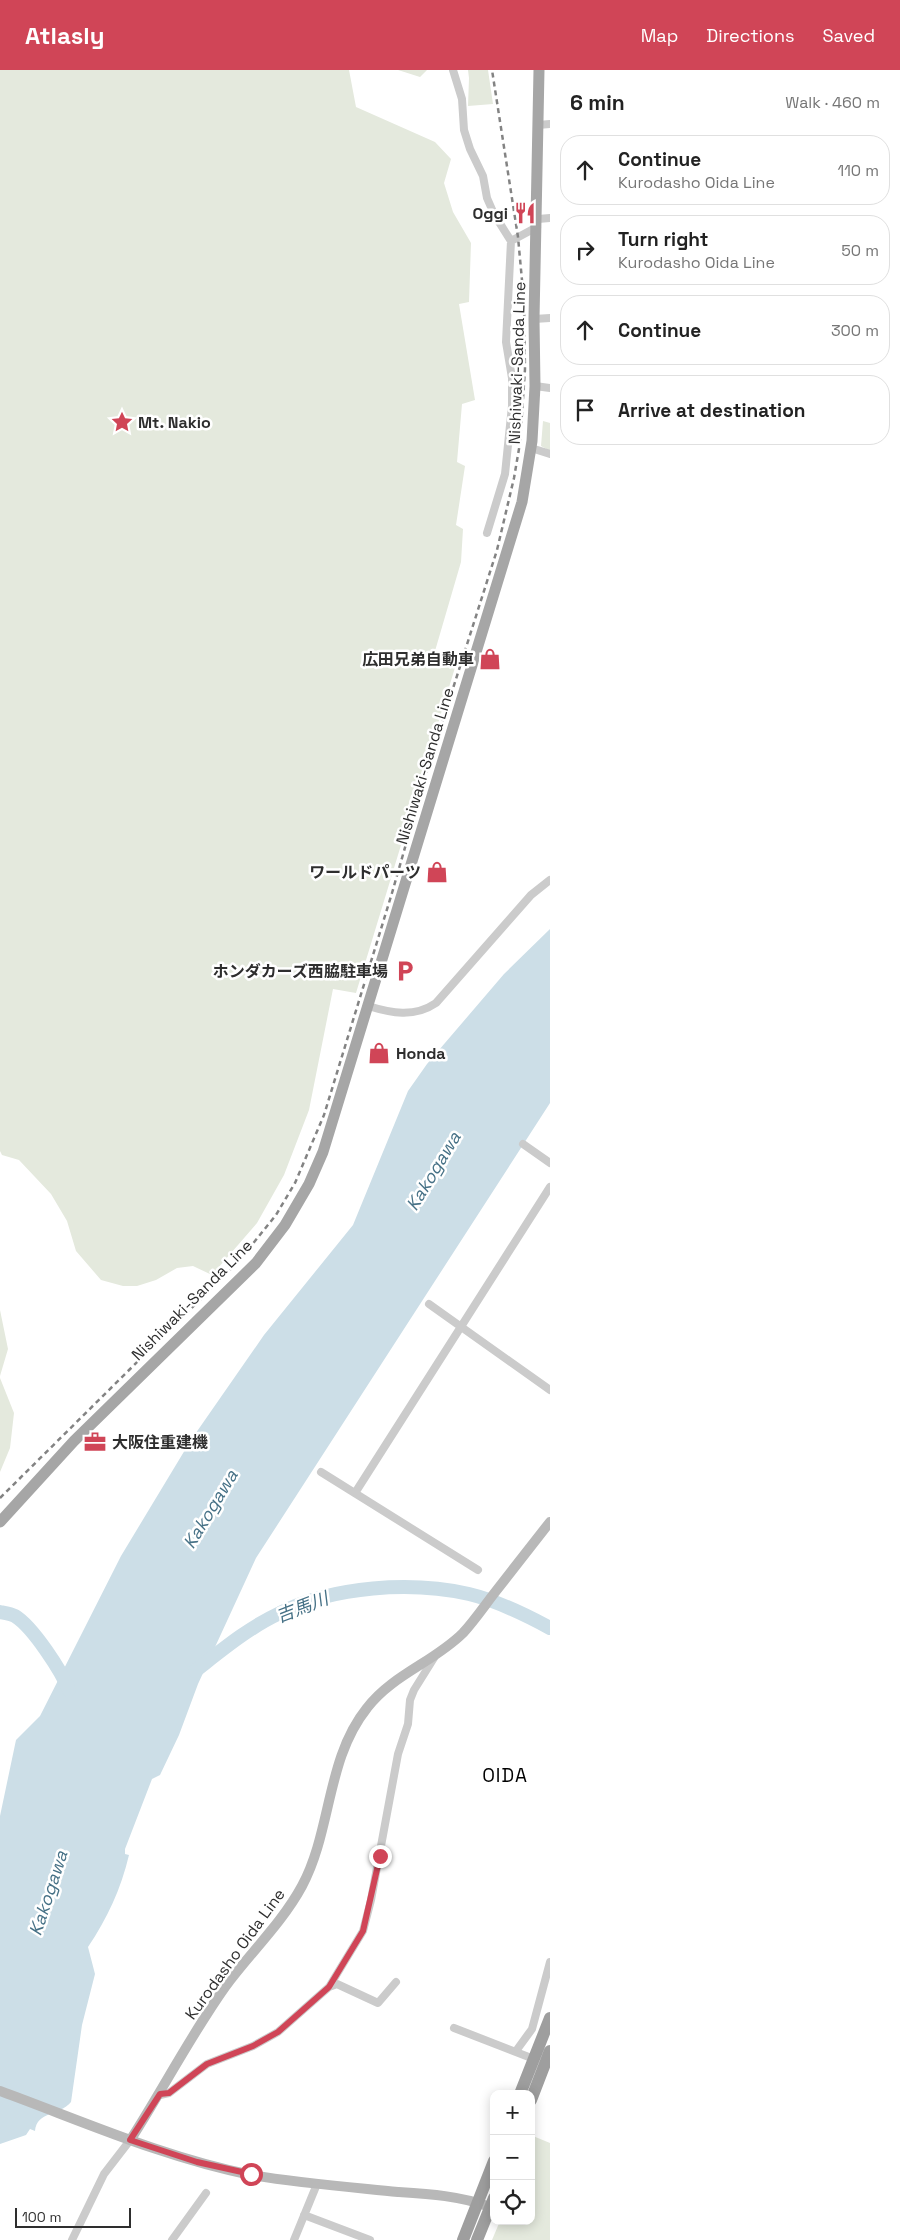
<!DOCTYPE html>
<meta charset="utf-8">
<style>
body{margin:0;font-family:"Space Grotesk","Noto Sans JP",sans-serif;background:#f2f2f2;color:#222}
.controls{position:absolute;right:15px;bottom:15px;display:grid;overflow:hidden;border-radius:10px;box-shadow:0 2px 12px #0003}
.controls button{width:45px;height:45px;display:grid;place-items:center;padding:0;border:0;border-bottom:1px solid #e0e0e0;background:#fff;color:#222;font:25px sans-serif}
.scale{position:absolute;left:15px;bottom:12px;width:116px;box-sizing:border-box;padding-left:5px;border:2px solid #2e2e2e;border-top:0;font-size:14px;line-height:18px;white-space:nowrap;color:#2e2e2e;-webkit-text-stroke:4px #fff;paint-order:stroke}
.stop{position:absolute;width:15px;height:15px;margin:-11px;border:4px solid #d04557;border-radius:50%;background:#fff}
.stop.end{background:#d04557;border-color:#fff;box-shadow:0 1px 5px #0008}
.list{margin:0;padding:0;list-style:none}
h2{display:flex;justify-content:space-between;align-items:center;height:65px;margin:0;padding:0 20px;font-size:21px}
h2 small{font-size:16px;font-weight:400;color:#767676}
.list li{display:grid;grid-template-columns:32px 1fr auto;gap:15px;align-items:center;box-sizing:border-box;height:70px;margin:0 10px 10px;padding:0 10px;border:1px solid #e0e0e0;border-radius:20px}
.list b{display:block;font-size:19px;white-space:nowrap}
.list p{margin:0;font-size:16px;white-space:nowrap;color:#767676}
.list em{font-size:16px;font-style:normal;color:#767676}
.icon{flex:none;width:28px;height:28px;fill:none;stroke:currentColor;stroke-width:2;stroke-linecap:round;stroke-linejoin:round}
.map{position:relative;flex:none;width:550px;height:2170px;overflow:hidden}
header{display:flex;align-items:center;gap:30px;box-sizing:border-box;height:70px;padding:0 25px;background:#d04557;color:#fff}
header strong{font-size:24px}
nav{display:flex;gap:28px;margin-inline-start:auto;font-size:18px}
main{display:flex}
aside{flex:1;background:#fff}
.map>svg:first-child{display:block}
.green{fill:#e4e9dd}
.water{fill:#ccdee7}
.lines{fill:none;stroke-linecap:round;stroke-linejoin:round}
.river{stroke:#ccdee7;stroke-width:14}
.minor{stroke:#cbcbcb;stroke-width:8}
.secondary{stroke:#b8b8b8;stroke-width:10}
.primary{stroke:#a6a6a6;stroke-width:11}
.trunk{stroke:#9e9e9e;stroke-width:12}
.rail{stroke:#838383;stroke-width:2.5;stroke-dasharray:5 4;stroke-linecap:butt}
.route{stroke:#d04557;stroke-width:6}
.labels{text-anchor:middle;dominant-baseline:central;stroke-width:5;stroke-linejoin:round;paint-order:stroke}
.poi-label{font-size:16px;font-weight:bold;fill:#2e2e2e;stroke:#fff;text-anchor:end}
.street-label{font-size:16px;fill:#2e2e2e;stroke:#fff}
.water-label{font-size:18px;font-style:italic;fill:#467186;stroke:#fff}
.quarter-label{font-size:19px;letter-spacing:1px;fill:#000;stroke:#fff}
</style>
<header>
<strong>Atlasly</strong>
<nav><a>Map</a><a>Directions</a><a>Saved</a></nav>
</header>
<main>
<div class="map">
<svg width="550" height="2170" viewBox="0 0 550 2170">
<rect width="100%" height="100%" fill="#fff"/>
<path class="green" d="M0,0h349l7,37 79,35 16,17 -7,24 9,29 18,31 -2,59 -10,2 16,96 -13,4 -5,58 8,4 -9,59 7,4 -2,33 -26,89 22,10 -101,332 -23,-4 -24,121 -25,65 -27,48 -45,52 -19,-9 -16,2 -21,12 -19,6h-14l-22,-6 -25,-29 -9,-30 -16,-27 -32,-34 -17,-5 -2,-4z
M398,0h29l-7,7z
M468,0h20l5,34 -25,2 1,-28z
M543,351l7,2v28l-9,-5z
M0,1240l8,39 -8,27z
M0,1308l14,35 -4,35 -10,24z
M533,2066l17,7v97h-58l8,-19h31v-79z"/>
<path class="water" d="M550,859v174l-294,455 -58,126 -19,51 -19,40 -8,4 -27,70v5l4,1c-8,34 -22,64 -41,92l7,27 -13,51 -11,77c-12,14 -34,9 -36,29l-5,-2 -4,6 -26,9v-328l16,-76 24,-24 81,-160 70,-116 73,-105 89,-110 55,-134 19,-27 77,-90z"/>
<g class="lines">
<path class="river" d="M0,1542c5,1 11,2 15,4 18,11 47,56 54,74
M195,1601c27,-21 53,-43 85,-58 54,-27 131,-32 189,-19 25,6 59,22 81,34"/>
<path class="minor" d="M453,0l9,29 2,31 6,19 13,27 4,22 7,16 17,27 -5,101 6,36v28l-7,68 -18,59
M538,55l12,-1
M538,149l12,-1
M511,171l26,-14
M534,249l16,-1
M535,316l15,2
M531,378l19,6
M368,936c23,7 46,12 68,-3l95,-108 19,-15
M523,1074l27,19
M429,1234l121,86
M321,1402l157,98
M355,1423l195,-306
M329,1917l8,-3 41,19 18,-21
M454,1958l80,31
M516,1981l16,-22 18,-67
M160,2025l9,-2 38,-29 46,-18 25,-14 51,-45 34,-56 8,-31 27,-146 10,-30 2,-24 4,-10 20,-32
M304,2145l66,25
M72,2170l32,-66 27,-35
M172,2170l34,-47
M294,2170l23,-56"/>
<path class="secondary" d="M0,2021c82,30 165,67 251,84 48,8 98,12 147,17 31,2 63,4 92,15
M131,2069c32,-50 60,-104 94,-152 25,-34 57,-64 77,-101 30,-56 24,-127 65,-178 25,-33 67,-46 96,-75 12,-13 22,-28 33,-42 18,-23 36,-46 54,-69"/>
<path class="primary" d="M0,1452l74,-81 182,-178 29,-38 24,-41 14,-32 199,-650 10,-61 3,-55 -1,-67 5,-249"/>
<path class="trunk" d="M520,2024l30,-76
M531,2030l19,-49
M463,2170l31,-79
M477,2170l17,-42"/>
<path class="rail" d="M0,1428l238,-236 38,-47 19,-32 29,-68 68,-222 36,-126 69,-217 17,-72 6,-35 5,-74 -1,-67 -6,-65 -26,-167"/>
</g>
<g class="lines">
<path class="route" d="M251,2104l-54,-12 -67,-22 30,-46 9,-1 38,-29 46,-18 25,-14 51,-45 34,-56 17,-75"/>
</g>
<defs>
<g id="restaurant-bare" transform="scale(1.725)"><path d="M-5-6h1v4h1v-4h1v4h1v-4h1v5L-1.5 .5V6h-2V.5L-5-1ZM5-6V6H3V1.5H1.5Q1.5-4 5-6Z" fill="#d04557" stroke="#fff" stroke-width="2.5" paint-order="stroke"/></g>
<g id="sight-bare" transform="scale(1.725)"><path d="M0-6L1.8-2.2L6-1.7L2.9 1.2L3.7 5.4L0 3.3L-3.7 5.4L-2.9 1.2L-6-1.7L-1.8-2.2Z" fill="#d04557" stroke="#fff" stroke-width="2.5" paint-order="stroke"/></g>
<g id="shop-bare" transform="scale(1.725)"><path d="M-5-2.5h2.3a2.7 3.5 0 0 1 5.4 0H5L5.5 6h-11ZM-1.5-2.5h3a1.5 2.3 0 0 0-3 0Z" fill="#d04557" stroke="#fff" stroke-width="2.5" paint-order="stroke"/></g>
<g id="parking-bare" transform="scale(1.725)"><path d="M-3.5-5.5H1a3.5 3.5 0 0 1 0 7H-1V5.5H-3.5ZM-1-3.4V-.6H.8a1.4 1.4 0 0 0 0-2.8Z" fill="#d04557" stroke="#fff" stroke-width="2.5" paint-order="stroke"/></g>
<g id="office-bare" transform="scale(1.725)"><path d="M-6-3h4V-5.5h4V-3h4V5H-6ZM-1-4.5V-3h2v-1.5ZM-6 0V1H6V0Z" fill="#d04557" stroke="#fff" stroke-width="2.5" paint-order="stroke"/></g>
</defs>
<g fill-rule="evenodd">
<use href="#restaurant-bare" x="525" y="143"/>
<use href="#sight-bare" x="122" y="352"/>
<use href="#shop-bare" x="490" y="589"/>
<use href="#shop-bare" x="437" y="802"/>
<use href="#parking-bare" x="405" y="901"/>
<use href="#shop-bare" x="379" y="983"/>
<use href="#office-bare" x="95" y="1372"/>
</g>
<g class="labels">
<g class="poi-label">
<text x="508" y="143">Oggi</text>
<text x="138" y="352" text-anchor="start">Mt. Nakio</text>
<text x="474" y="589">広田兄弟自動車</text>
<text x="421" y="802">ワールドパーツ</text>
<text x="388" y="901">ホンダカーズ西脇駐車場</text>
<text x="396" y="983" text-anchor="start">Honda</text>
<text x="112" y="1372" text-anchor="start">大阪住重建機</text>
</g>
<g class="street-label">
<text transform="translate(517 293) rotate(-88)">Nishiwaki-Sanda Line</text>
<text transform="translate(425 696) rotate(-73)">Nishiwaki-Sanda Line</text>
<text transform="translate(192 1230) rotate(-45)">Nishiwaki-Sanda Line</text>
<text transform="translate(235 1884) rotate(-54)">Kurodasho Oida Line</text>
</g>
<g class="water-label">
<text transform="translate(433 1101) rotate(-59)">Kakogawa</text>
<text transform="translate(210 1439) rotate(-59)">Kakogawa</text>
<text transform="translate(302 1537) rotate(-21)">吉馬川</text>
<text transform="translate(48 1823) rotate(-72)">Kakogawa</text>
</g>
<g class="quarter-label">
<text x="505" y="1705">OIDA</text>
</g>
</g>
</svg>
<div class="controls">
<button>+</button>
<button>−</button>
<button><svg class="icon" aria-label="locate" viewBox="0 0 24 24"><circle cx="12" cy="12" r="6"/><path d="M12 2v4M12 18v4M2 12h4M18 12h4"/></svg></button>
</div>
<div class="scale">100 m</div>
<div class="stop" style="left:251px;top:2104px"></div>
<div class="stop end" style="left:380px;top:1786px"></div>
</div>
<aside>
<h2>6 min<small>Walk · 460 m</small></h2>
<ul class="list">
<li><svg class="icon" aria-label="ahead" viewBox="0 0 24 24"><path d="M12 20V5M6 11l6-6 6 6"/></svg><div><b>Continue</b><p>Kurodasho Oida Line</p></div><em>110 m</em></li>
<li><svg class="icon" aria-label="right" viewBox="0 0 24 24"><path d="M7 20v-9h11M14 6l5 5-5 5"/></svg><div><b>Turn right</b><p>Kurodasho Oida Line</p></div><em>50 m</em></li>
<li><svg class="icon" aria-label="ahead" viewBox="0 0 24 24"><path d="M12 20V5M6 11l6-6 6 6"/></svg><div><b>Continue</b></div><em>300 m</em></li>
<li><svg class="icon" aria-label="arrive" viewBox="0 0 24 24"><path d="M6 21V4h12l-3 4 3 4H6"/></svg><div><b>Arrive at destination</b></div></li>
</ul>
</aside>
</main>
